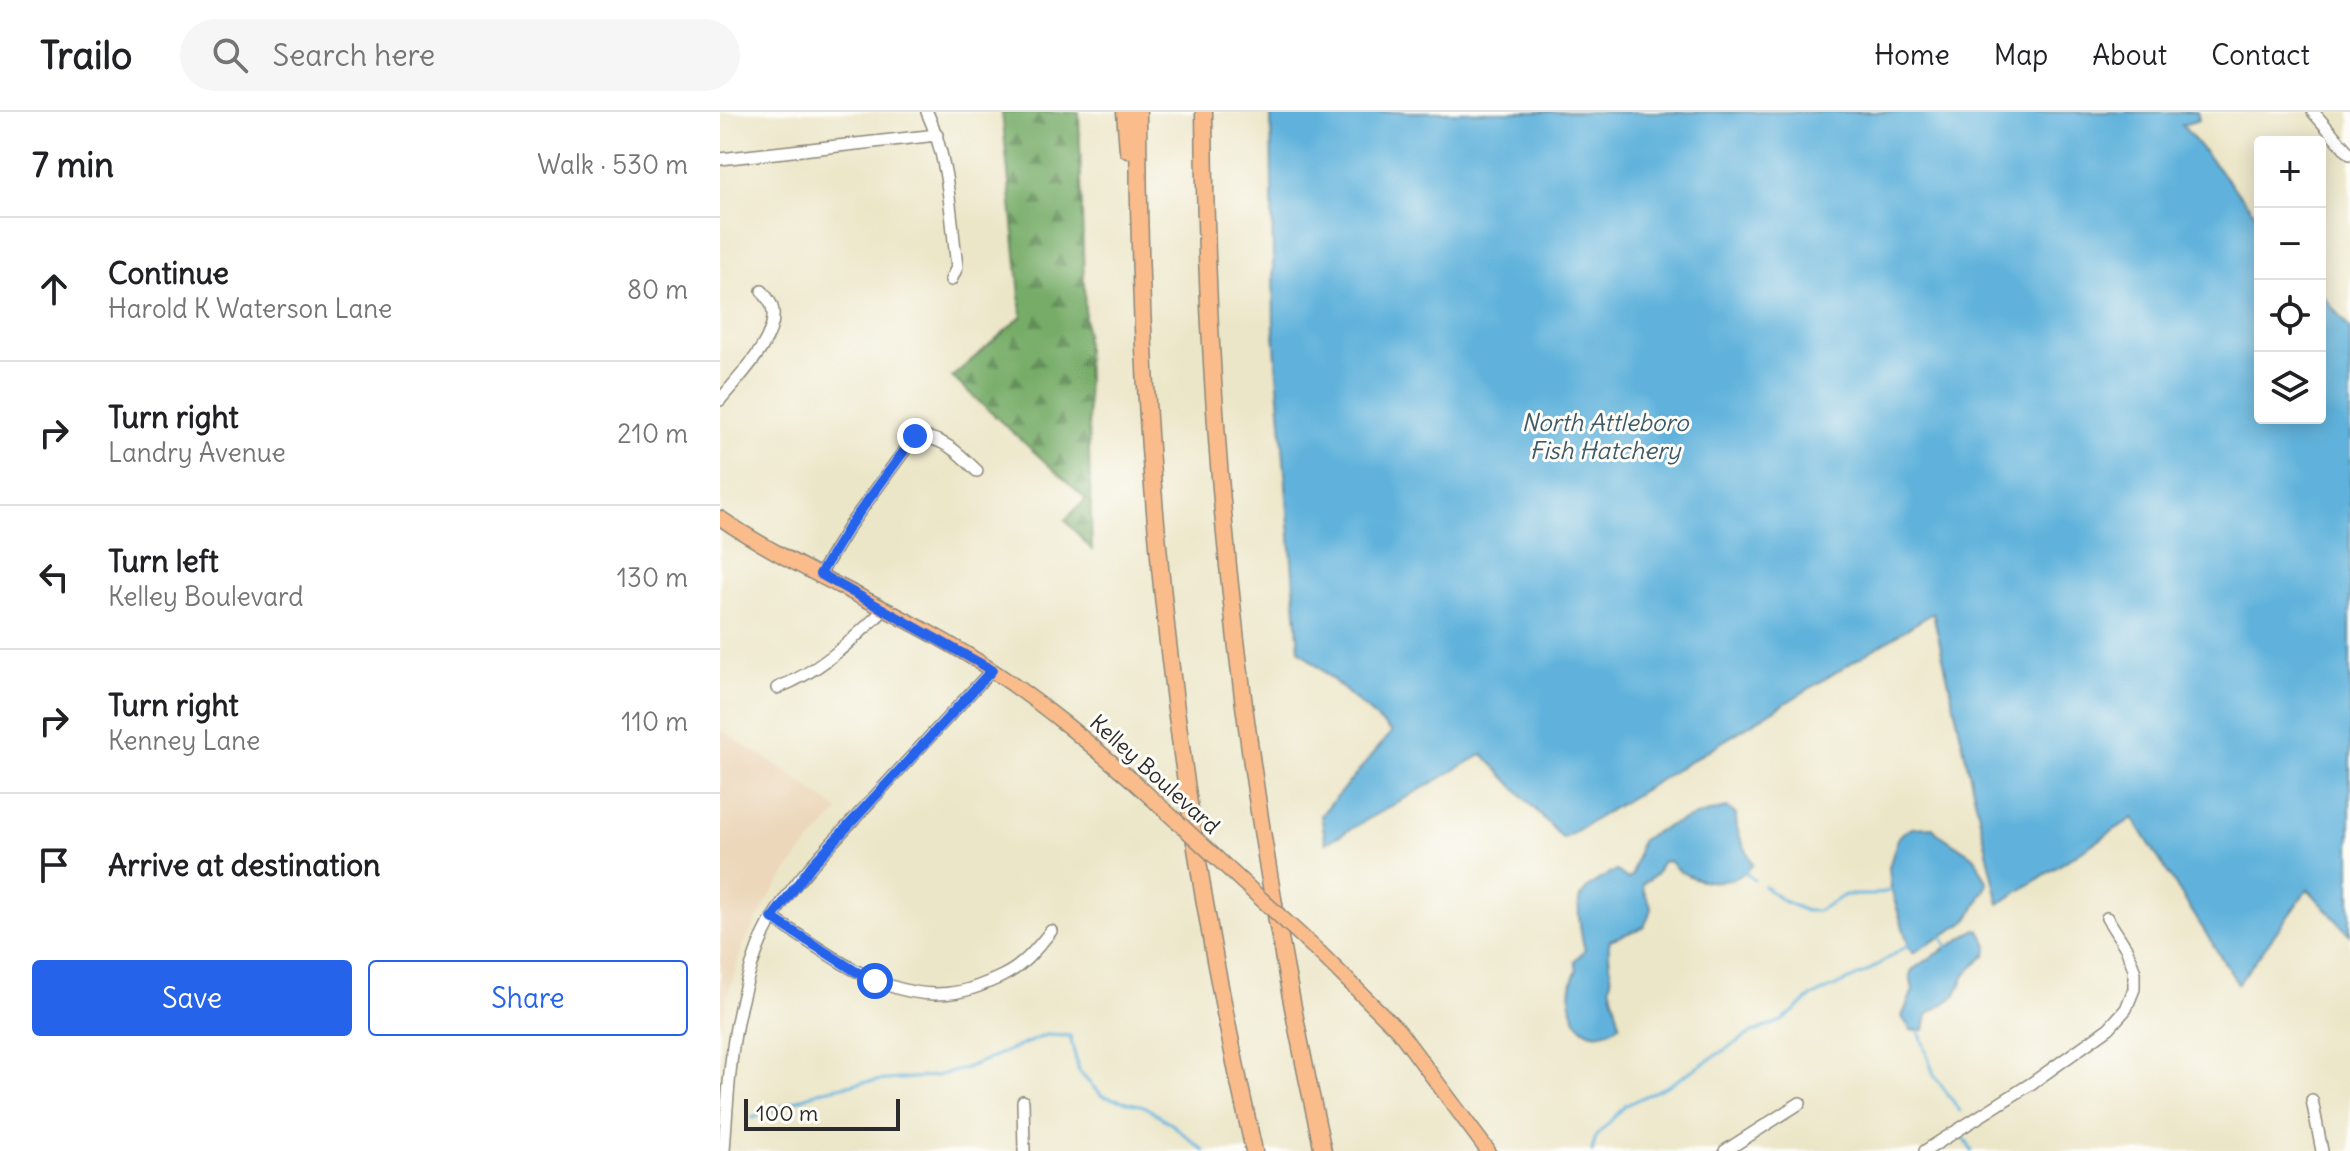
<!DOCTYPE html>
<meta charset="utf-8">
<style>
body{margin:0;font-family:Delius,sans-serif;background:#f6f6f6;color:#202124}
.controls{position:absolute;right:24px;top:24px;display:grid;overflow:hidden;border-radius:8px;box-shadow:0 4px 20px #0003}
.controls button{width:72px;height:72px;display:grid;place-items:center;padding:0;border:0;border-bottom:2px solid #e0e0e0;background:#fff;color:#202124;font:40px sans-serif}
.scale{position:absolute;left:24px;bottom:20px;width:156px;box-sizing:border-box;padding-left:8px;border:4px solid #2b2b2b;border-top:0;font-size:22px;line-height:28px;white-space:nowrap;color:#2b2b2b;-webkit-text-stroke:6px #fdfcf7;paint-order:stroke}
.stop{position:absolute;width:24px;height:24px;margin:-18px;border:6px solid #2563eb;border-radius:50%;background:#fff}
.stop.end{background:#2563eb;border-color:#fff;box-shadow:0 2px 8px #0008}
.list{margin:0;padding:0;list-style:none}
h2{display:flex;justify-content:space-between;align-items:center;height:104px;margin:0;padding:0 32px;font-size:34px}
h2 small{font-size:26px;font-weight:400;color:#757577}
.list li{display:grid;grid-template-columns:52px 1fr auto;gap:24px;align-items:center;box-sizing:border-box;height:144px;padding:0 32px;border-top:2px solid #e0e0e0}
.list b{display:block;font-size:30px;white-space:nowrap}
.list p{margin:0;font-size:26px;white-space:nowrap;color:#757577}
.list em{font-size:26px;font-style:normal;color:#757577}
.actions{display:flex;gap:16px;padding:24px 32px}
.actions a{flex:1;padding:18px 0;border:2px solid #2563eb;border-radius:8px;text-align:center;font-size:28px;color:#2563eb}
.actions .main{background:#2563eb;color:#fff}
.icon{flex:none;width:44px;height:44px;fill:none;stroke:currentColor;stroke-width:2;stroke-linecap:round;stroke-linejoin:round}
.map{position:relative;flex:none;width:1630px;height:1039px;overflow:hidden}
header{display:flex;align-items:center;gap:48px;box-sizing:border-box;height:112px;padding:0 40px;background:#fff;border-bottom:2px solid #e0e0e0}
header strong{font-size:38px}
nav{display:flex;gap:44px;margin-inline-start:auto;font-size:28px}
.search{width:560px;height:72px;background:#f6f6f6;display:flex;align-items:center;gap:20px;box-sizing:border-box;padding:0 28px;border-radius:44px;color:#757577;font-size:30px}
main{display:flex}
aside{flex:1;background:#fff}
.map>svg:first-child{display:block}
.built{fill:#ecd7ba}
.forest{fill:url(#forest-firs);stroke:#506c4a;stroke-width:2}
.water{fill:#60b2dc;stroke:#466e84;stroke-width:2}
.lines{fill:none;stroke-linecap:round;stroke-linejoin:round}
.stream{stroke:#60b2dc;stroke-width:3}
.minor-casing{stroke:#8c887a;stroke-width:14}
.major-casing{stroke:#8c887a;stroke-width:17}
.highway-casing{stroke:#8c887a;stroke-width:19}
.minor{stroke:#fff;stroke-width:11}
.major{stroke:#fabc8b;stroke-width:14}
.highway{stroke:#fabc8b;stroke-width:16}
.major-bridge-casing{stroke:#8c887a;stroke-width:17;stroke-linecap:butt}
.major-bridge{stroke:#fabc8b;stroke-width:14}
.route{stroke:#2563eb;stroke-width:10}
.labels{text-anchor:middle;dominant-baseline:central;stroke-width:6;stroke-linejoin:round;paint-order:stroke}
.street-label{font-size:22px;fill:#2b2b2b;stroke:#fdfcf7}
.water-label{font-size:24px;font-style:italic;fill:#3e5a69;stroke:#fdfcf7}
</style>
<header>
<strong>Trailo</strong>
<div class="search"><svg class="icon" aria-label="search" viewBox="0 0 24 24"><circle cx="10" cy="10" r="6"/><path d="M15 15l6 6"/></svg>Search here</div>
<nav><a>Home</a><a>Map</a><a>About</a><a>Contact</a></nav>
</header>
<main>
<aside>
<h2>7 min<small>Walk · 530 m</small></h2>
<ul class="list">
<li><svg class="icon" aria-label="ahead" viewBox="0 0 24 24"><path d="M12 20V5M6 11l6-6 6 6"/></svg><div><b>Continue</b><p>Harold K Waterson Lane</p></div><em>80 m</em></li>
<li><svg class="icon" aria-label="right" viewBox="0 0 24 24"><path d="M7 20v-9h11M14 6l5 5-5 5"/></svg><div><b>Turn right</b><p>Landry Avenue</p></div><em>210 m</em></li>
<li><svg class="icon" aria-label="left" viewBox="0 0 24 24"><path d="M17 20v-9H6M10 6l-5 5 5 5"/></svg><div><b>Turn left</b><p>Kelley Boulevard</p></div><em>130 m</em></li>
<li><svg class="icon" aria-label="right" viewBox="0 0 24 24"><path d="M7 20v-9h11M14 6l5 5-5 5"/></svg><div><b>Turn right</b><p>Kenney Lane</p></div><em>110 m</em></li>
<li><svg class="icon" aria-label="arrive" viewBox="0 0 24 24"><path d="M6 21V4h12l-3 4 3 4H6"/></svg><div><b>Arrive at destination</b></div></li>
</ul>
<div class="actions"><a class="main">Save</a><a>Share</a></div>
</aside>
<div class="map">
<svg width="1630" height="1039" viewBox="0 0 1630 1039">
<defs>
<pattern id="forest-firs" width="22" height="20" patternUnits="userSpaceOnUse" patternTransform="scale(2)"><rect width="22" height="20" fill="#76ac68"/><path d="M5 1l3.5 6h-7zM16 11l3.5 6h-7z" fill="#618c56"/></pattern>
</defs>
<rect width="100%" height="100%" fill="#fdfcf7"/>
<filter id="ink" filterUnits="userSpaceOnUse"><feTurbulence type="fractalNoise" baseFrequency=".0125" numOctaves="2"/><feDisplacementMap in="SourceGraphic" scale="16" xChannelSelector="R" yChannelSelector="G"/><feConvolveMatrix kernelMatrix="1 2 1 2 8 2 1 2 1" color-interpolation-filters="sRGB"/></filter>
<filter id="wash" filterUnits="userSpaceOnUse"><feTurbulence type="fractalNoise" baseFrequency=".006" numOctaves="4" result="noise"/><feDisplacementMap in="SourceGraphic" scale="32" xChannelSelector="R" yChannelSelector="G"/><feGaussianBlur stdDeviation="1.8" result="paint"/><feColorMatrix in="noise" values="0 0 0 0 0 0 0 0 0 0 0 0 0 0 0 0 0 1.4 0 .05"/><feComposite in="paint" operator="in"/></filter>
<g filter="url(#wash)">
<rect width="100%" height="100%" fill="#ece6c8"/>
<path class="built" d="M0,618l66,41 53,40 -39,43 -32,45 -25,47 -16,51 -7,36z"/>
<path class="forest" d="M282,0h77l13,438 -27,-30 21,-21 -134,-122 70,-61z"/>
<path class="water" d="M551,0h926l2,8 -17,5 78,94v199h60v-126l30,37v606l-42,-46 -70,95 -105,-166 -134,86 -66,-291 -370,226 -80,-85 -157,89 -5,-28 71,-83 -93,-82 -25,-317z
M1008,696l8,7c-1,20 10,32 17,49 -19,26 -65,21 -84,-3l-7,1 -6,12 -13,10c-1,10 7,15 8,24 0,7 -5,13 -7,19l-34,13c-5,16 5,31 0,46l10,38c-39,31 -62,-22 -43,-54l-2,-10 10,-10c-3,-9 -9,-44 -5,-52 5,-11 26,-24 37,-27l11,8 4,-3 9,-35c20,-15 62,-29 87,-33z
M1213,715l3,5 39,26 13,26 -21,37 -54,32 -3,-3 -19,-61 -2,-22 9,-29 6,-6 8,-4z
M1256,817l4,1 8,16 -2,8 -21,21 -10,21 -28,19 -3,15h-13l-9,-13 11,-27 -3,-15 2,-5z"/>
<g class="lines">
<path class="stream" d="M1025,760l9,8
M1044,774l19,15 23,10h11l28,-16h28l19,-5
M1220,822l8,14
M1199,919l15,44 26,36
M32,1006l72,-28 39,-8 73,-6 30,-8 80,-33 24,1 9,36 23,24 42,10 29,19 31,26
M1244,1026l8,13
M872,1039l4,-15 30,-31 43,-20 82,-52 31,-12 29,-24 56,-25 44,-29"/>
</g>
</g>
<g filter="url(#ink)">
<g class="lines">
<g class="minor-casing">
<path id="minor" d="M207,0c21,46 23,96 29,146l1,9 -6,13
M1593,0l37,42
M0,47l217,-24
M0,288c17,-21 61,-64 52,-93 -1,-5 -7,-12 -10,-16
M100,462l30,-49 65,-89c28,1 43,16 62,35
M57,576c44,-17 74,-47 108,-79
M52,806c62,38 129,98 207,68 15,-6 31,-12 43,-23 11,-9 20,-21 29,-32
M1592,988l10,51
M303,989l1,50
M4,1039c5,-73 7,-133 34,-203 19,-50 62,-92 98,-131 45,-49 90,-98 136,-147
M1005,1039l75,-48
M1205,1039l107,-68 77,-55 17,-19 8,-20v-20l-8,-21 -19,-30"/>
</g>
<g class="major-casing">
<path id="major" d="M0,406c86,58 186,95 273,153 50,33 95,71 140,110
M601,842l77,76 90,121"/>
</g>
<g class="highway-casing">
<path id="highway" d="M405,0l3,38
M418,0c0,349 39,698 116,1039
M484,0c2,350 42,697 119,1039"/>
</g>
<use href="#minor" class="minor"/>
<use href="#major" class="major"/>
<use href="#highway" class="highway"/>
<g class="major-bridge-casing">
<path id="major-bridge" d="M413,669l188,173"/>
</g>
<use href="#major-bridge" class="major-bridge"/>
</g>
</g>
<g class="lines" filter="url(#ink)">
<path class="route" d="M155,869l-20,-10 -83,-53 40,-53 180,-195 -172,-96 30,-49 65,-89"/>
</g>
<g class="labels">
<g class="street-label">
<text transform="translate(435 662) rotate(42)">Kelley Boulevard</text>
</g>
<g class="water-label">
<text x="885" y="310">North Attleboro<tspan x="885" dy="28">Fish Hatchery</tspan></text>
</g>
</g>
</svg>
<div class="controls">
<button>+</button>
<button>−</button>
<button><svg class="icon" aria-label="locate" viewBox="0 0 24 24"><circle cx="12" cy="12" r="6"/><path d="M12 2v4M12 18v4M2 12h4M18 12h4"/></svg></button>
<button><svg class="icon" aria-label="layers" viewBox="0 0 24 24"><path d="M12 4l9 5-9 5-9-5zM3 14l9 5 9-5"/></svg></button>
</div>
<div class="scale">100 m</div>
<div class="stop" style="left:155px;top:869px"></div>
<div class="stop end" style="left:195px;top:324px"></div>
</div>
</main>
